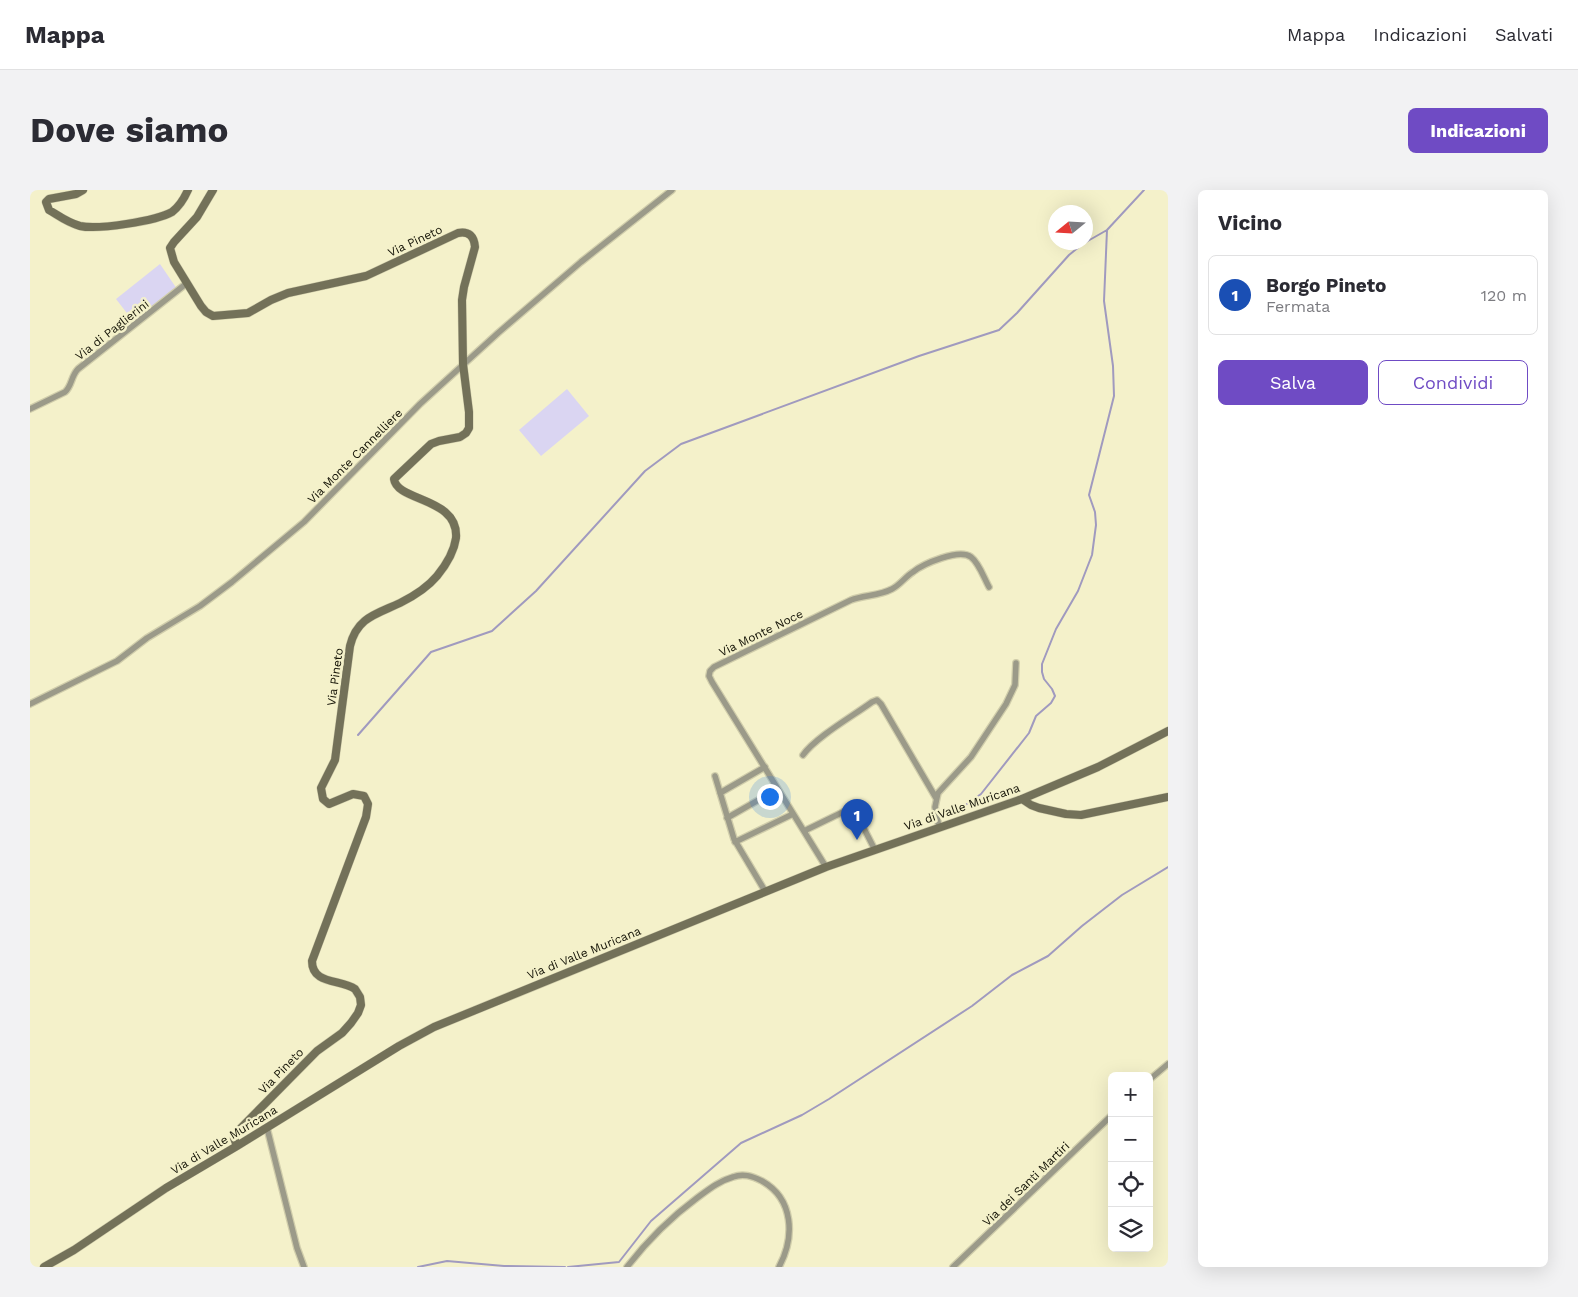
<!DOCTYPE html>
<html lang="it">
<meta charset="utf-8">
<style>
body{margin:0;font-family:"Work Sans",sans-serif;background:#f2f2f3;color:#2b2b33}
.controls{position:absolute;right:15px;bottom:15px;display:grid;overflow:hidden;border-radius:8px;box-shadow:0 5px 20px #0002}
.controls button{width:45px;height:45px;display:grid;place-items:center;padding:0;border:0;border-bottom:1px solid #e1e1e2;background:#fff;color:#2b2b33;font:25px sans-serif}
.compass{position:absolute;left:1018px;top:15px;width:45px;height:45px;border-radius:50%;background:#fff;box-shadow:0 5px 20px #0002;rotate:252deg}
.you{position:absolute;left:739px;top:606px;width:18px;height:18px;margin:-12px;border:4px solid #fff;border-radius:50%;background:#1a73e8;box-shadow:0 0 0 8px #1a73e833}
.badge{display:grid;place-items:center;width:32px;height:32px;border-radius:50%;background:#6f4bc4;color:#fff;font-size:16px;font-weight:700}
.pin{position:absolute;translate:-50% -41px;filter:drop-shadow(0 1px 2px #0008)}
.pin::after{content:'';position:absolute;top:26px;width:18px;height:15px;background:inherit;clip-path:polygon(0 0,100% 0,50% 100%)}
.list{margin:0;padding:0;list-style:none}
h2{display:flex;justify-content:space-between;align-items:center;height:65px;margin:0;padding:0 20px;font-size:21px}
h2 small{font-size:16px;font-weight:400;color:#7c7c81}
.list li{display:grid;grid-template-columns:32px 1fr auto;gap:15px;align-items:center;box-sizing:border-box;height:80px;margin:0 10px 10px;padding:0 10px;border:1px solid #e1e1e2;border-radius:8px}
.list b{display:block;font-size:19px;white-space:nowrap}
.list p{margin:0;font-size:16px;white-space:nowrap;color:#7c7c81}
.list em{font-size:16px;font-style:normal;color:#7c7c81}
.actions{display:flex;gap:10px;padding:15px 20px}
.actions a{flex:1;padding:11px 0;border:1px solid #6f4bc4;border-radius:8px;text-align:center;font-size:18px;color:#6f4bc4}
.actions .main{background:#6f4bc4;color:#fff}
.icon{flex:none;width:28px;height:28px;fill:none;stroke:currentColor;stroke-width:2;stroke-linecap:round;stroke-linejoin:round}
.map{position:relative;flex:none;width:1138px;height:1077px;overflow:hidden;border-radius:8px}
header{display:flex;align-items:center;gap:30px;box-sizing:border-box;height:70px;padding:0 25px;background:#fff;border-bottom:1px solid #e1e1e2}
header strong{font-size:24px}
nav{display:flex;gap:28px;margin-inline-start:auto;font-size:18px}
.intro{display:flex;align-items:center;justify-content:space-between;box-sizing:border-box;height:120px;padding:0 30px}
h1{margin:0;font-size:35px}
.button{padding:12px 22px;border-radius:8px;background:#6f4bc4;color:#fff;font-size:18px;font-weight:700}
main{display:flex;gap:30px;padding:0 30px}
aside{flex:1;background:#fff;border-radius:8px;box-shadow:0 5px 20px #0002}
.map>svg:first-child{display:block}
.green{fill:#dad5f2}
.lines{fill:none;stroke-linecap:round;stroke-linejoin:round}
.stream{stroke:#a09abf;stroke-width:2}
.street-casing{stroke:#d0cdab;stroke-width:8}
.secondary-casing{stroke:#d0cdab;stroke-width:9}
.street{stroke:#9b9a89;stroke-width:5.5}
.secondary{stroke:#737159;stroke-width:8}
.labels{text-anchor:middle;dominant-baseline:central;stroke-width:5;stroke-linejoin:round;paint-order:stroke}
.street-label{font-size:12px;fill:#141306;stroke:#f4f1ca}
</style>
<header>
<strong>Mappa</strong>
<nav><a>Mappa</a><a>Indicazioni</a><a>Salvati</a></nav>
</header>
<div class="intro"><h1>Dove siamo</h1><a class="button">Indicazioni</a></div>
<main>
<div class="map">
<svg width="1138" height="1077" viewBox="0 0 1138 1077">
<rect width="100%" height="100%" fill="#f4f1ca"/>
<path class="green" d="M130,74l17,25 -42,32h-2l-17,-22z
M537,199l22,27 -48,40 -22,-26z"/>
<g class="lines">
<path class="stream" d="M1056,52l21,-12 37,-40
M328,545l73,-83 61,-21 44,-40 109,-120 36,-27 238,-88 80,-26 18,-17 52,-58 16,-13
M930,619l21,-15 48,-61 7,-17 15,-13 4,-7 -3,-7 -8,-10 -2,-7v-8l14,-35 22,-38 14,-36 4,-30 -1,-13 -6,-17 25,-99 -1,-30 -9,-65 3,-71
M388,1077l29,-6 57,5 61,1
M538,1077l51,-5 32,-41 90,-78 61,-28 27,-16 143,-93 40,-31 36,-19 34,-30 40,-31 46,-28"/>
<g class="street-casing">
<path id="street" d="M0,219l35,-17c7,-6 6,-16 13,-23l109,-86
M0,514l87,-43 30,-23 53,-32 32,-24 72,-60 116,-118 78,-71 83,-71 91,-72
M773,565c13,-18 50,-39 69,-53l5,-2 4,4 55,94
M685,586l19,63 31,52
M690,603l45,-26
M697,628l51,-29
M909,637l-4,-20 3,-14 33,-36 35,-53 9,-19 1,-22
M774,641l41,-20 6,-2 5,4 19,37
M705,652l58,-28
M796,677l-114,-185 -3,-6 1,-5 4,-4 137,-67c13,-5 28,-4 41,-11 8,-4 13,-12 21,-17 10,-8 46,-24 58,-15 8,6 13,21 18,30
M1119,890l19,-16
M237,938l30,120 7,19
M597,1077c20,-26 43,-49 70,-69 11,-8 22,-17 36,-21 10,-4 19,-1 29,4 32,18 33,56 17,86
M923,1077l159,-152"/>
</g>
<g class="secondary-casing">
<path id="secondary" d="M53,0l-7,4 -27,5 -3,3 3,8c10,6 19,13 31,16 18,4 76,-5 92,-14 8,-6 12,-13 16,-22
M183,0l-16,27 -23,25 -4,6 4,14 27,44 5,6 7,4 35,-3 23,-13 17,-7 78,-17 92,-43c11,-2 16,3 17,14l-11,40 -2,13 1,64 6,48v16l-3,5 -6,4 -21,4 -8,3 -37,35c3,23 65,18 62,59 -2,14 -10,27 -19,38 -10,12 -23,20 -37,27 -23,11 -43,14 -50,43l-15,114 -14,28 2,11 6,5 24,-10 11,2 4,8 -2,13 -54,144c0,24 29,18 43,28l5,8 1,8 -3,8 -7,10 -9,10 -25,18 -81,82 -2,5 3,8
M992,609l9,6 8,3 27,6 15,1 87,-18
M14,1077l30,-17 92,-62 71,-42 162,-100 35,-19 392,-160 196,-68 76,-32 70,-36"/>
</g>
<use href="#street" class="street"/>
<use href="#secondary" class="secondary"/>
</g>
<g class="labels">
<g class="street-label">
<text transform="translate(385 51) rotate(-25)">Via Pineto</text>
<text transform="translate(82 140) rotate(-38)">Via di Paglierini</text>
<text transform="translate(325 266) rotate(-45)">Via Monte Cannelliere</text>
<text transform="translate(731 443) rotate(-26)">Via Monte Noce</text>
<text transform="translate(305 487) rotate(-82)">Via Pineto</text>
<text transform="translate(932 617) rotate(-19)">Via di Valle Muricana</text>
<text transform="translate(554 763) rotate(-22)">Via di Valle Muricana</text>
<text transform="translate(251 881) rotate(-46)">Via Pineto</text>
<text transform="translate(194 950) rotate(-31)">Via di Valle Muricana</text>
<text transform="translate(996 994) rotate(-44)">Via dei Santi Martiri</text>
</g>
</g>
</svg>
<div class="controls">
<button>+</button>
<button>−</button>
<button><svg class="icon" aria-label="locate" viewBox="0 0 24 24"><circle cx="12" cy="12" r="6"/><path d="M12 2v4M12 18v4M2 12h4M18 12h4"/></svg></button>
<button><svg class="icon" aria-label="layers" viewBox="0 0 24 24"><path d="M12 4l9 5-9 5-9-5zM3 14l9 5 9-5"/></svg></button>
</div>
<svg class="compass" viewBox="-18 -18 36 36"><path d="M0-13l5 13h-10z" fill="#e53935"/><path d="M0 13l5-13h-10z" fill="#7c7c81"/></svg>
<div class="you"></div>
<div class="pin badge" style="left:827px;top:650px;background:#1a4fb4">1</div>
</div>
<aside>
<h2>Vicino<small></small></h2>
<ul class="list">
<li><span class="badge" style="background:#1a4fb4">1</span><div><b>Borgo Pineto</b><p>Fermata</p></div><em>120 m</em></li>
</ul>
<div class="actions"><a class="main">Salva</a><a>Condividi</a></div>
</aside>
</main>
